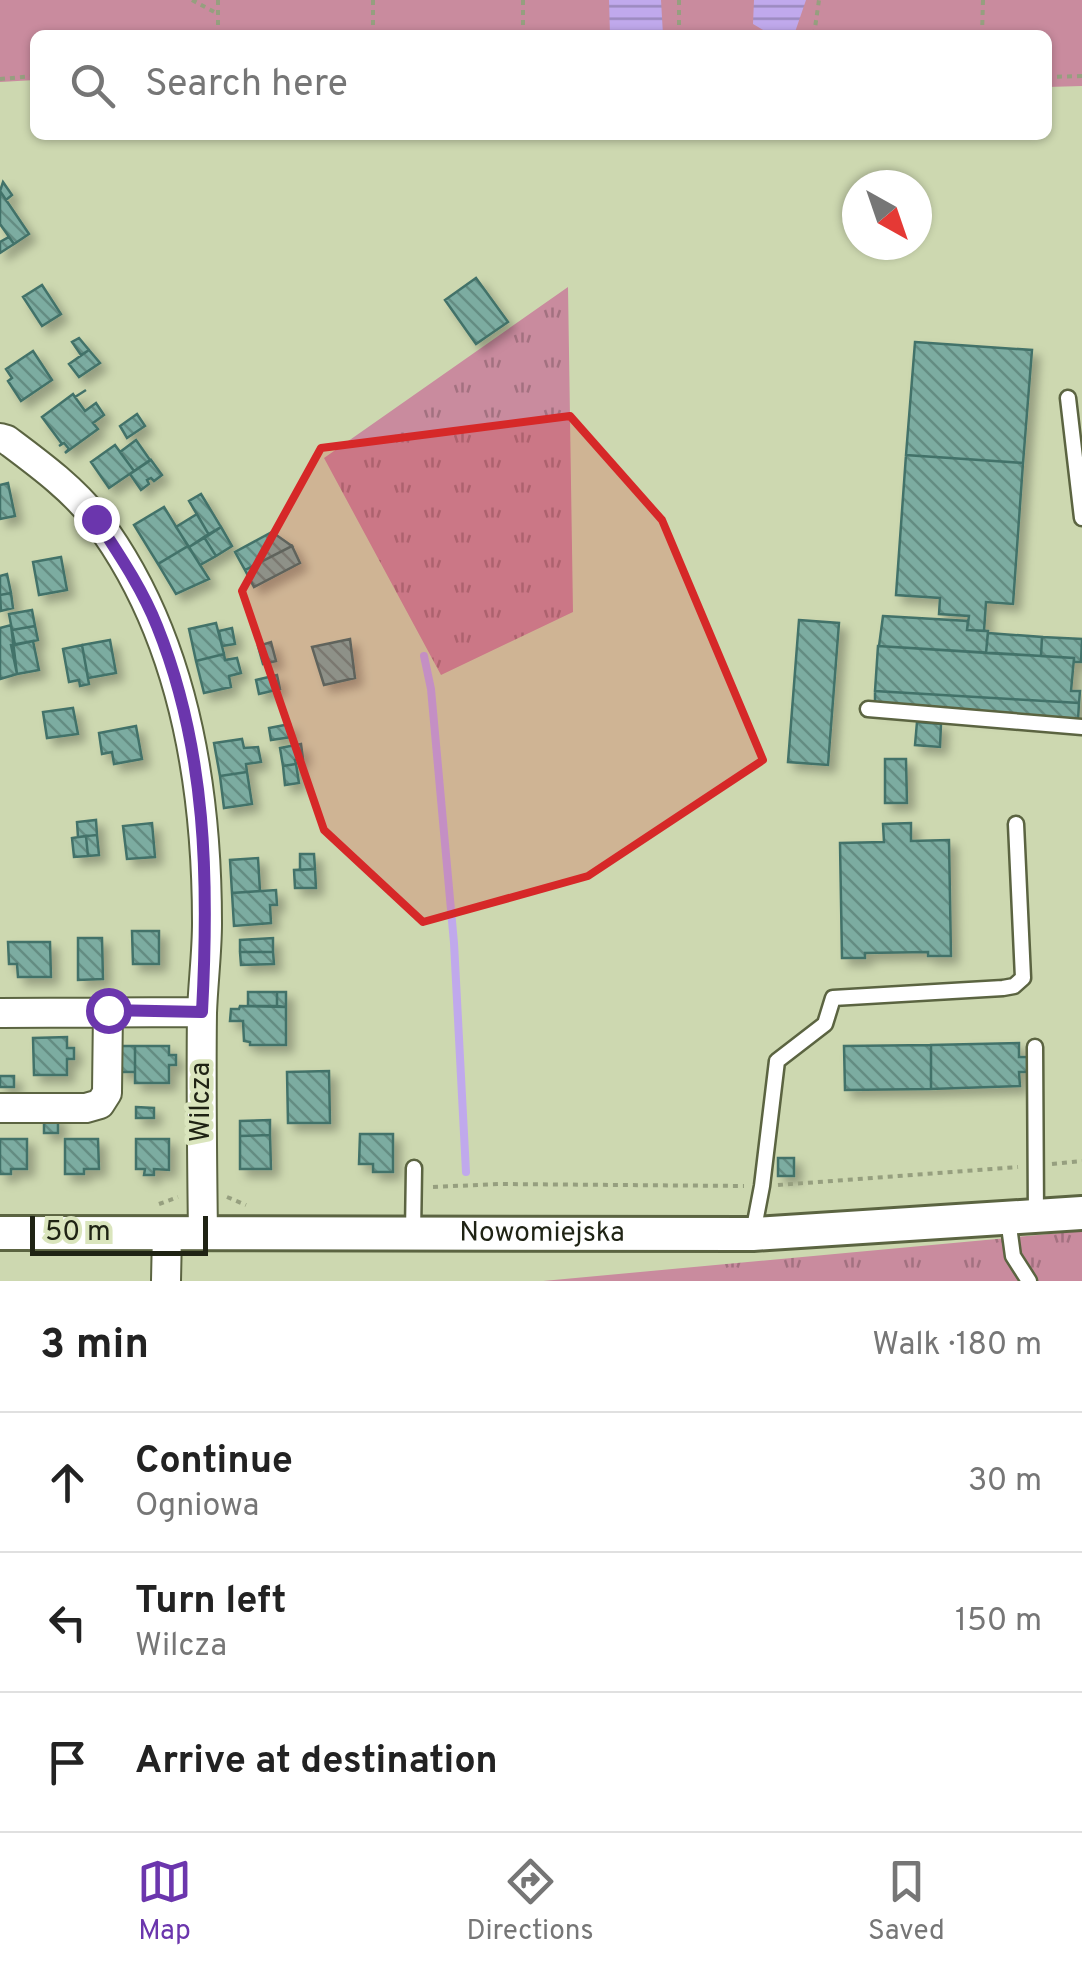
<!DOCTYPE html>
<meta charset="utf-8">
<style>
body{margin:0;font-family:Overpass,sans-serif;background:#f6f6f6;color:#222}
.compass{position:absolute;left:842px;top:170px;width:90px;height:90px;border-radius:50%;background:#fff;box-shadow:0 2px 8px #0004;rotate:140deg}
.scale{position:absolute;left:30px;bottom:25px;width:178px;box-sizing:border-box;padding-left:10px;border:5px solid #1f2314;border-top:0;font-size:28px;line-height:35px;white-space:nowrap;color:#1f2314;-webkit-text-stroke:8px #dae5bd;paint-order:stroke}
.stop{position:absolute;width:30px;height:30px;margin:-22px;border:8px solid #6b36ad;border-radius:50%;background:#fff}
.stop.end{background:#6b36ad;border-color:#fff;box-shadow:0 2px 10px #0008}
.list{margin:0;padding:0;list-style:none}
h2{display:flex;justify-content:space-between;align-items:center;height:130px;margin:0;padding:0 40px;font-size:42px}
h2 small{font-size:32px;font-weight:400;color:#767676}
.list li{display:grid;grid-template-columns:65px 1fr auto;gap:30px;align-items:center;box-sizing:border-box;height:140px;padding:0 40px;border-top:2px solid #e0e0e0}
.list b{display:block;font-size:38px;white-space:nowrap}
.list p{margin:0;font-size:32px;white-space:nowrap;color:#767676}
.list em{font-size:32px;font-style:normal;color:#767676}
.icon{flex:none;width:55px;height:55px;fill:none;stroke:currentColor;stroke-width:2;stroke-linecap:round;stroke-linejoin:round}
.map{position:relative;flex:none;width:1082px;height:1281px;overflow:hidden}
.search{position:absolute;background:#fff;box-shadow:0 2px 8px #0004;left:30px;right:30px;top:30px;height:110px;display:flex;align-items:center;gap:25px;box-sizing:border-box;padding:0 35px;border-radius:15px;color:#767676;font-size:38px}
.sheet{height:550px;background:#fff}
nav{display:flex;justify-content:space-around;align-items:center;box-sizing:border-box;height:140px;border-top:2px solid #e0e0e0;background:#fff;font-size:28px;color:#767676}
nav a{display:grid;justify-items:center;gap:5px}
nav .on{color:#6b36ad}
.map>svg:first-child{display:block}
.grass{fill:url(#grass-tufts)}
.green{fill:#c98b9e}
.water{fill:url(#water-rules)}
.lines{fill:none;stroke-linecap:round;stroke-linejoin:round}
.stream{stroke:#c0a9ec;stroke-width:8}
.building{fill:url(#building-back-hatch);stroke:#437269;stroke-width:2.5;filter:url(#shadow)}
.service-casing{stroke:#5b6441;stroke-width:19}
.minor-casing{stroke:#5b6441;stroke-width:32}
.tertiary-casing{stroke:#5b6441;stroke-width:38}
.path{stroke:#969f7f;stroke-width:4;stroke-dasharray:5 5;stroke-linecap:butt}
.service{stroke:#fff;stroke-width:14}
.minor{stroke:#fff;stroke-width:28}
.tertiary{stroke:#fff;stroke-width:32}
.route{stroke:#6b36ad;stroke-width:12}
.marked{fill:#d62828;fill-opacity:0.2;stroke:#d62828;stroke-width:8;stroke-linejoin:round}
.labels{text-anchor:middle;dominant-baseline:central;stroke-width:9;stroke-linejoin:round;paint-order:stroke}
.street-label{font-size:28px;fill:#1f2314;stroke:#dae5bd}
</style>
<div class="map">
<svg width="1082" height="1281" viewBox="0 0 1082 1281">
<defs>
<pattern id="grass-tufts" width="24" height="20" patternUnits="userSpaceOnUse" patternTransform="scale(2.5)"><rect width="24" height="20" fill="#c98b9e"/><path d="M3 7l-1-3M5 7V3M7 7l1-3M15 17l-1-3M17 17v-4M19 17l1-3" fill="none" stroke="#a37180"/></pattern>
<pattern id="water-rules" width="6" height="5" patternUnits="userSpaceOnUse" patternTransform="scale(2.5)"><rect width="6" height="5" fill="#c0a9ec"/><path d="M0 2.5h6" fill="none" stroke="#9b89be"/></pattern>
<pattern id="building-back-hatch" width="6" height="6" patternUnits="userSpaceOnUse" patternTransform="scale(2.5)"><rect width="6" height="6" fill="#7baca1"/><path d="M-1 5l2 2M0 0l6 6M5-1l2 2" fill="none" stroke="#648c82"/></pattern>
<filter id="shadow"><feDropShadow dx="7" dy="7" stdDeviation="5" flood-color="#0004"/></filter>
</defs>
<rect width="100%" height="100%" fill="#cdd8b0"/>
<path class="grass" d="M568,287l5,325 -132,63 -117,-217z
M1082,1231v50h-539z"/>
<path class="green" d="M0,0h1082v86l-35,1v-52h-1012v45l-35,2z"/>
<path class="water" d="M609,0h52l2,35h-53z
M754,0h52l-12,35 -26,-2 -15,-9z"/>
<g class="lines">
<path class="stream" d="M424,656l7,33 23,254 12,229"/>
</g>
<path class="building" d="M3,182l9,13 -6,5 -6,-9z
M0,191l29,43 -15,10 -14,-20z
M9,237l5,7 -14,9v-11z
M476,278l32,44 -32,22 -31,-44z
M42,285l19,29 -19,12 -19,-29z
M79,338l10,12 -8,5 -9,-13z
M915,342l117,8 -9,113 -117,-8z
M89,350l11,13 -21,14 -10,-13z
M33,351l19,29 -31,21 -13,-20 4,-3 -6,-9z
M86,390l-11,7 10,14 11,-8 8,12 -11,8 5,6 -33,24 4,-4 -5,-6 -5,3 3,-2 -20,-27 31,-23 2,3z
M137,414l8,12 -18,12 -7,-12z
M136,440l14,20 -16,11 -14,-19z
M115,445l19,26 -25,17 -18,-26z
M906,455l117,8 -10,141 -27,-2 -2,29 -17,-1 2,-14 -30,-2 1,-16 -44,-3z
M151,460l11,15 -8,6 -3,-3 -4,2 2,4 -8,6 -11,-16z
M8,483l7,33 -15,3v-34z
M201,494l20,33 -12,8 -20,-34z
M164,507l24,39 -30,18 -24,-39z
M197,514l12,21 -20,12 -13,-20z
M221,527l11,19 -16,10 -12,-19z
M272,532l20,14 -47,24 -10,-18z
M204,537l12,19 -16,9 -11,-18z
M188,546l21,33 -33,15 -18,-30z
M292,546l8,17 -46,24 -9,-17z
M61,557l6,33 -28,5 -6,-33z
M7,574l4,19 -11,2v-19z
M11,593l2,15 -12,3 -1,-16z
M32,610l3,16 -23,4 -3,-16z
M883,616l85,5 -1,9 21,1 -2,22 -107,-7z
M799,620l40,3 -11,142 -40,-3z
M216,623l8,31 -28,7 -7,-32z
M11,625l6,49 -17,5v-51z
M35,626l3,14 -23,5 -3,-15z
M232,628l3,16 -13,2 -3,-15z
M988,633l54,4 -1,19 -55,-3z
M1042,637l40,2 -1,23h-7v-4l-33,-2z
M350,639l5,39 -31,7 -12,-38z
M110,640l6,33 -28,5 -6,-33z
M33,641l6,29 -22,4 -6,-29z
M271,642l5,19 -13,3 -5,-18z
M82,645l7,39 -9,2 -1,-6 -10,2 -6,-33z
M878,646l196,12 -3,33h9l-1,12 -204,-12z
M224,654l1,6 12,-2 4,15 -12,3 2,11 -27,6 -8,-32z
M277,675l3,14 -21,5 -3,-14z
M875,691l204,12 -1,17 -203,-14z
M73,708l5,26 -31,4 -4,-26z
M917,722l24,2 -1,23 -25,-2z
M290,724l2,13 -21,3 -2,-12z
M136,726l6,33 -28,5 -2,-12 -10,2 -3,-21z
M242,739l2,9 14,-1 3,15 -15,2 1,8 -27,4 -6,-33z
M301,744l2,15 -8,1 1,4 -13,2 -3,-18z
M885,759h21l1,44h-22z
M296,764l3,19 -14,2 -2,-19z
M247,772l5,32 -28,4 -4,-32z
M96,820l1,15 -19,2 -1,-15z
M152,823l3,34 -28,2 -4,-33z
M911,823v18l38,-1 2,116h-23v-4l-63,1v5h-23l-2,-115 44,-1 -1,-18z
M97,835l2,20 -11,1 -2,-20z
M86,836l2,20 -14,1 -2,-19z
M300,854h14l1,15 -15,1z
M258,858l2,33 -28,2 -2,-33z
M315,869l1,19h-21l-1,-18z
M276,890l1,15h-7l1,18 -37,3 -2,-33z
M132,931h27v33h-26z
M78,938h24l1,41 -25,1z
M273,938v14h-33v-12z
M8,942h42l1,35h-33l-1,-13h-8z
M240,952h33l1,12 -33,1z
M248,992h29v14h-29z
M277,992h9v15l-9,-1z
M240,1006l46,1v38h-36v-3l-6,-1 -1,-20h-13l1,-12h8z
M67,1037v11h7v11h-7v16h-33l-1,-37z
M1019,1043v14h9v15h-9l1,14 -89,3v-44z
M931,1045v44l-86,1 -1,-44z
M120,1046h15v26h-16z
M135,1046h34v9h7v10h-7v18h-34z
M329,1071l1,52h-42l-1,-51z
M0,1076h14v11h-14z
M136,1107l18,1v10h-18z
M44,1116h14v17h-14z
M270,1120v15l-30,1v-15z
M360,1134h33v38h-20v-8h-14z
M270,1135l1,34h-31v-33z
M0,1139h27v30h-16v5h-11z
M65,1139h33l1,30h-15v5h-19z
M136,1139h33v31l-15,-1v6h-10l1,-6h-9z
M778,1158h16v18h-16z"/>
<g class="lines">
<g class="service-casing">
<path id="service" d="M1068,398l14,120
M868,709l214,18
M1035,1047l1,170
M1008,1219l5,37 16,25
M413,1233l1,-65
M753,1233l9,-47 15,-125 48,-37 8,-26 170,-10 11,-2 9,-8 -7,-154"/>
</g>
<g class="minor-casing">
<path id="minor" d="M0,438l7,2c32,24 65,48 90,80 86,115 110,263 110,403 0,30 -4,60 -5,90 -1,74 0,147 1,220
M0,1013l202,-1
M0,1108h86l14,-4 7,-11 1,-83
M166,1281l1,-48"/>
</g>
<g class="tertiary-casing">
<g id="tertiary">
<path id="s1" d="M0,1233l753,1 329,-21"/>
</g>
</g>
<path class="path" d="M192,0l26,14
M218,0v35
M679,0v35
M373,35v-35
M523,35v-35
M814,35l5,-35
M982,35l1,-35
M1047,77l35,-1
M0,79l35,-3
M1052,1164l30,-3
M778,1185l240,-18
M433,1187l66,-3 245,2
M227,1197l19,8
M159,1204l19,-7"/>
<use href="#service" class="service"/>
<use href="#minor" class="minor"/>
<use href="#tertiary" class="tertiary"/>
</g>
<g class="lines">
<path class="route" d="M96,519c22,34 46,69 61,107 50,124 52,255 45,386l-94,-2"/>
</g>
<path class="marked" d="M570,416l92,104 101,240 -175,116 -165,46 -99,-92 -82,-239 79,-143z"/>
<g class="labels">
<g class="street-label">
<text transform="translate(202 1102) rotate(-90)">Wilcza</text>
<text stroke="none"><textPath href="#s1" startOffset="542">Nowomiejska</textPath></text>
</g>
</g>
</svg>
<svg class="compass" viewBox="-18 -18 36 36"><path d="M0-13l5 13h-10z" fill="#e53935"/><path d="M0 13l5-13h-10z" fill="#767676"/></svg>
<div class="scale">50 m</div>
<div class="stop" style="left:108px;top:1010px"></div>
<div class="stop end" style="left:96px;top:519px"></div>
<div class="search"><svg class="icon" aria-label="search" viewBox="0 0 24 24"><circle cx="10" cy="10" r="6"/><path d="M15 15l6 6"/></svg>Search here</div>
</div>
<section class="sheet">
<h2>3 min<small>Walk · 180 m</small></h2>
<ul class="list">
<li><svg class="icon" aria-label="ahead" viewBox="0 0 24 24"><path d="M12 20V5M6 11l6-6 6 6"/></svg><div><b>Continue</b><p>Ogniowa</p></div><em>30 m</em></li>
<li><svg class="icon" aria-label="left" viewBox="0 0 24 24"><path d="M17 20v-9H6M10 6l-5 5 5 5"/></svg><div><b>Turn left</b><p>Wilcza</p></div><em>150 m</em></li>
<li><svg class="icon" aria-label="arrive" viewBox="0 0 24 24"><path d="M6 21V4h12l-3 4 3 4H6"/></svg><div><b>Arrive at destination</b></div></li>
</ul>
</section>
<nav>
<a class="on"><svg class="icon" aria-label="map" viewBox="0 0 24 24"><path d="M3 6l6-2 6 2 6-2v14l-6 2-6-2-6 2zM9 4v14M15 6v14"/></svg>Map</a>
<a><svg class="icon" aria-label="directions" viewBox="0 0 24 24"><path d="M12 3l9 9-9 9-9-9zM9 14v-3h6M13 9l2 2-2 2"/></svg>Directions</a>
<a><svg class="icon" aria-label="saved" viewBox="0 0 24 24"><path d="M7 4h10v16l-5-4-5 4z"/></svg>Saved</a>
</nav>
